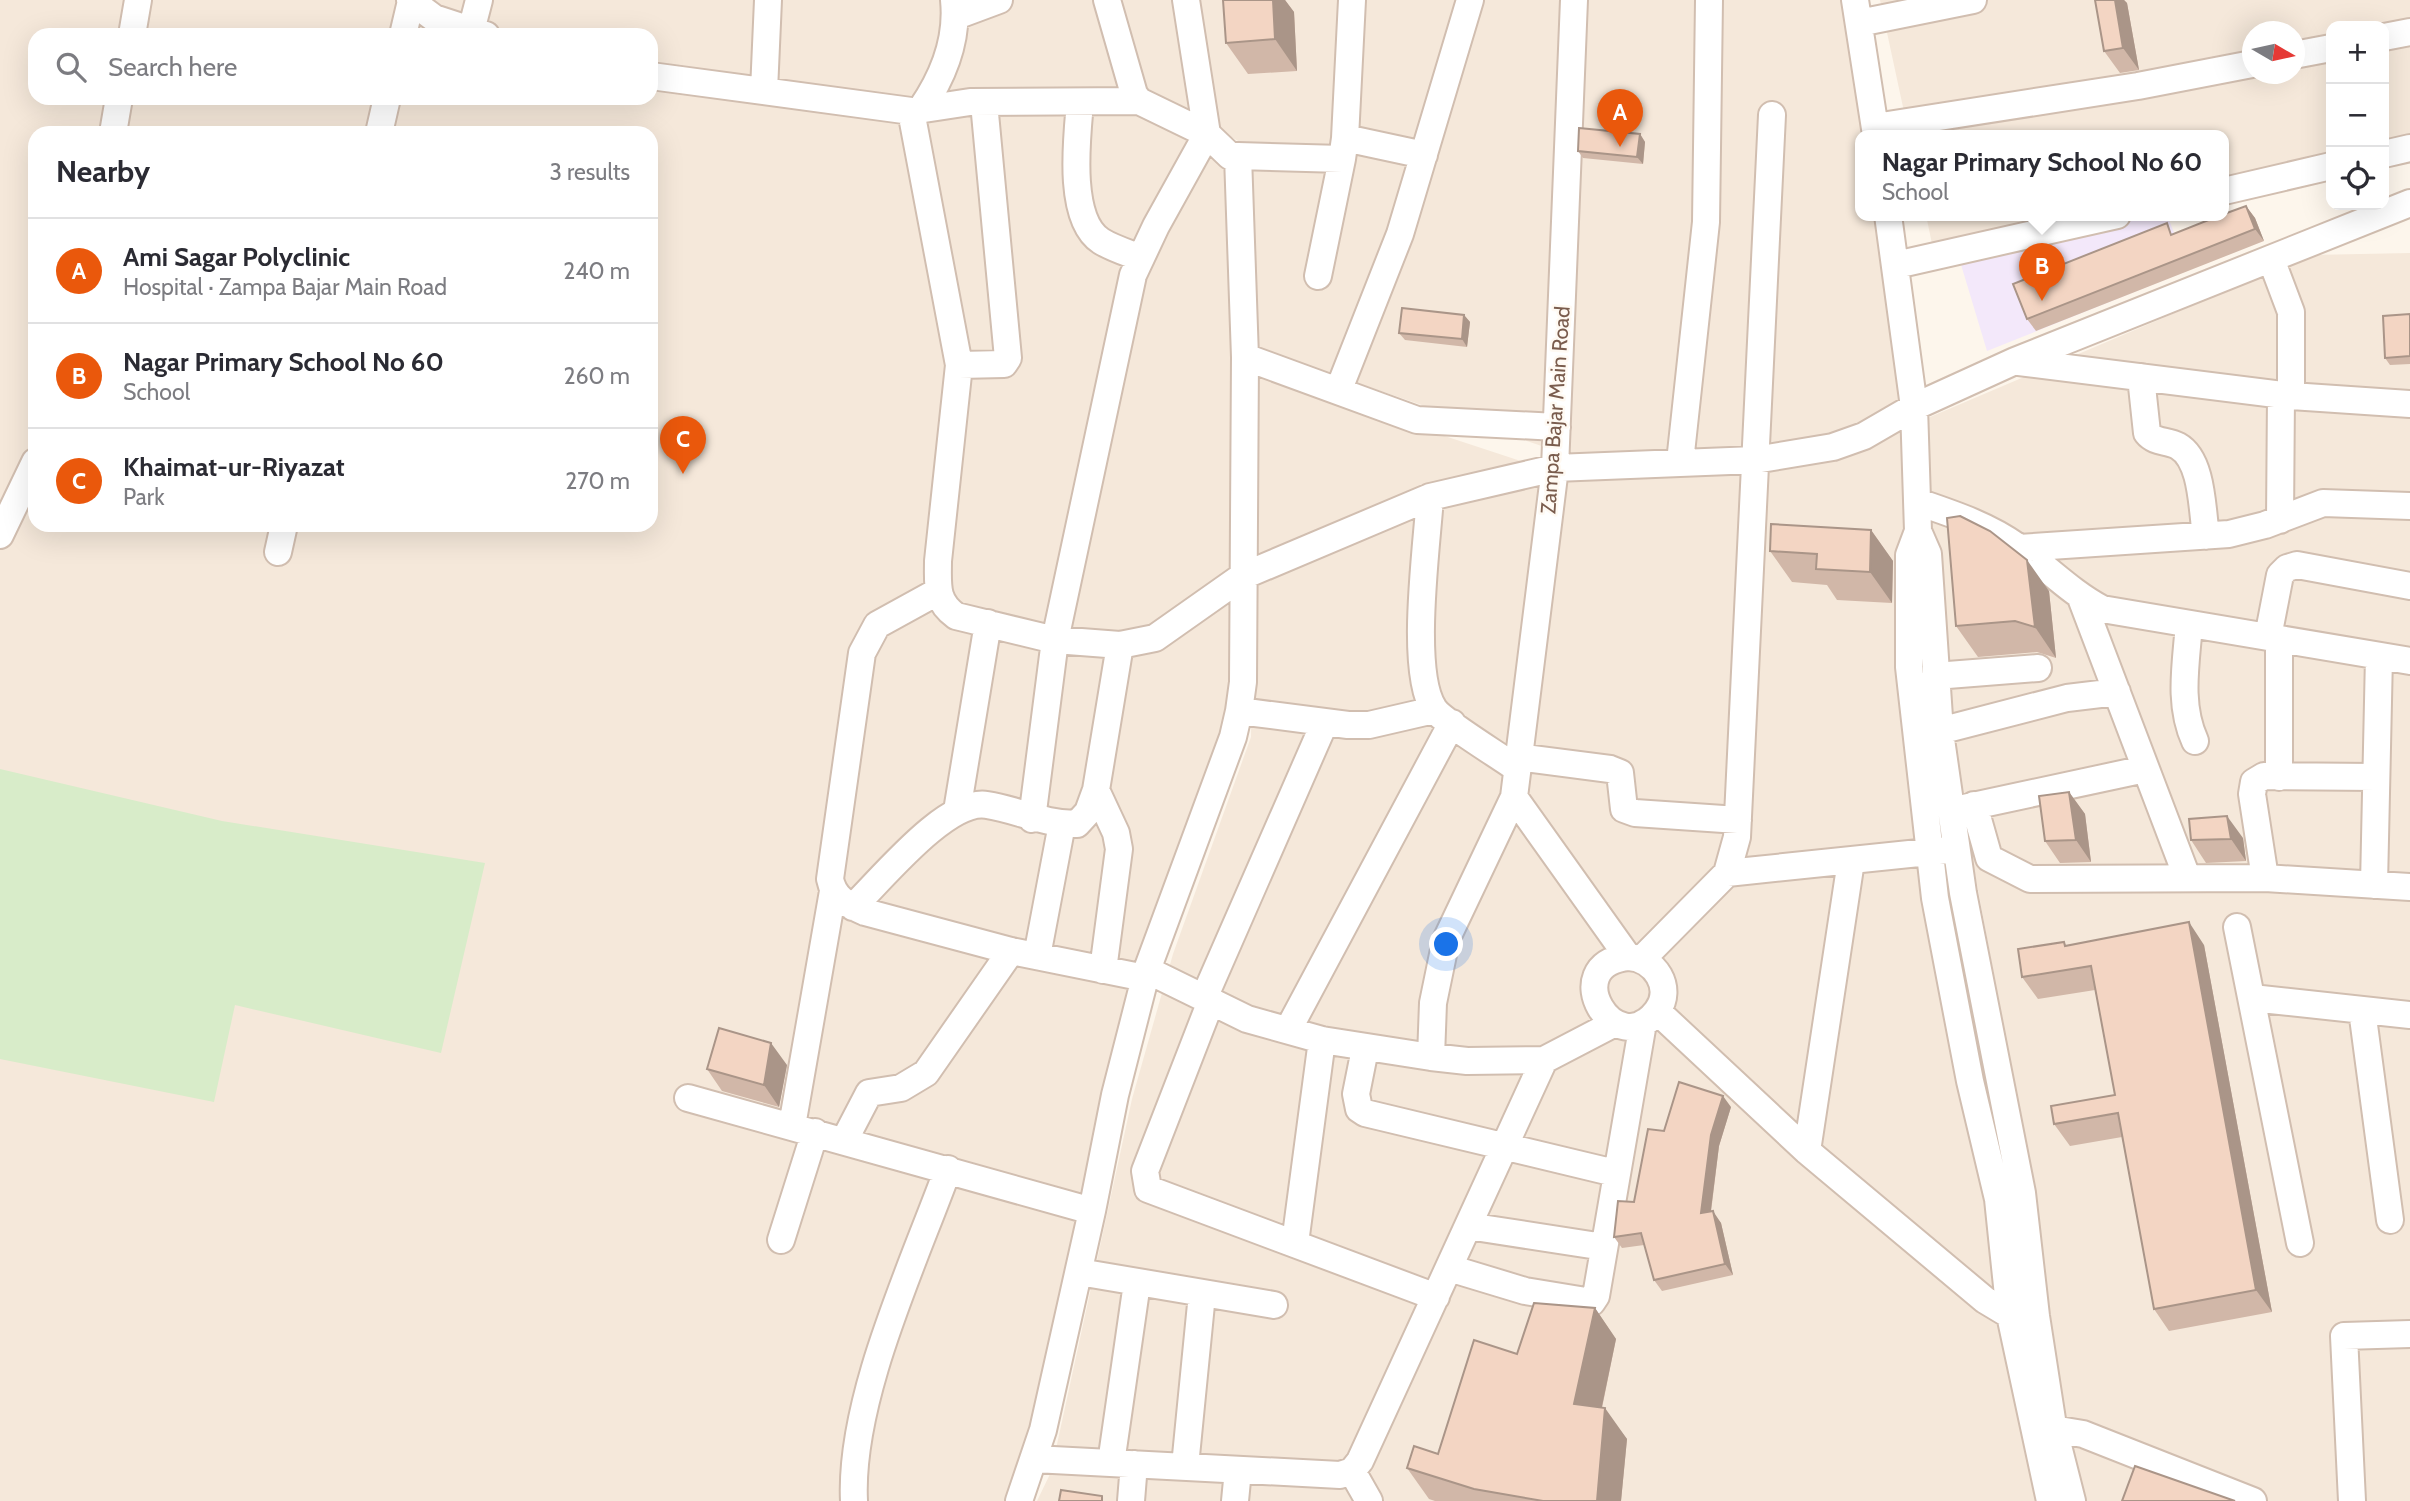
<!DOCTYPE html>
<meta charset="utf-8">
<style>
body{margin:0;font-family:Cabin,sans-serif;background:#f2f2f3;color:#2b2b33}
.controls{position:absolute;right:21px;top:21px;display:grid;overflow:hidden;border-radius:14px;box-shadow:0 7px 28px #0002}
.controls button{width:63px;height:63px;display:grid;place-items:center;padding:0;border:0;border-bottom:2px solid #e1e1e2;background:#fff;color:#2b2b33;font:35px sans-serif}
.compass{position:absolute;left:2242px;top:21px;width:63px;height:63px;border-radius:50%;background:#fff;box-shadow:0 7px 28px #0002;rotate:99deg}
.you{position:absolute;left:1447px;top:945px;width:24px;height:24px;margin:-18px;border:5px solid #fff;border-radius:50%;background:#1a73e8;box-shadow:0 0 0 10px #1a73e833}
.badge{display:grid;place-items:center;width:46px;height:46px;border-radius:50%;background:#ea580c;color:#fff;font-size:23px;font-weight:700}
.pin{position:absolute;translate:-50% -58px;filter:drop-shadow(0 2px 4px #0008)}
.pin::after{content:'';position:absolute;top:37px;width:24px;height:21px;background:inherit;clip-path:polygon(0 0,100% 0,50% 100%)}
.popup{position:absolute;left:1855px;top:130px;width:374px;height:91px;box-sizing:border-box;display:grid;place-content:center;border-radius:14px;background:#fff;filter:drop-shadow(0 2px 5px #0005);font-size:23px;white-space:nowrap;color:#7c7c81}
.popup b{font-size:26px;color:#2b2b33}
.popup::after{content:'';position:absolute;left:50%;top:100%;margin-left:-14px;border:14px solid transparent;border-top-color:#fff}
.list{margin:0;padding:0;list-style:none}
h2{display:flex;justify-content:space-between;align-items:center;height:91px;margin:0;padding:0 28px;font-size:30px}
h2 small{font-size:23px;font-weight:400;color:#7c7c81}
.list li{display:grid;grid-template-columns:46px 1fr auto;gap:21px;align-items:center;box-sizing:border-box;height:105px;padding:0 28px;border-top:2px solid #e1e1e2}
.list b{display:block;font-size:26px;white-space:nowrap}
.list p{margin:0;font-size:23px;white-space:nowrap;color:#7c7c81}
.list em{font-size:23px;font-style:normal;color:#7c7c81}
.icon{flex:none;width:38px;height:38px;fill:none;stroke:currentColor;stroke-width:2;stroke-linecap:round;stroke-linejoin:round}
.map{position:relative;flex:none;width:2410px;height:1501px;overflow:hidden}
.search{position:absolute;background:#fff;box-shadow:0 7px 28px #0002;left:28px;top:28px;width:630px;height:77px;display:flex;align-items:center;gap:18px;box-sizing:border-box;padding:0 24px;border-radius:21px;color:#7c7c81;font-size:26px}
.panel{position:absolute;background:#fff;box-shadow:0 7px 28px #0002;left:28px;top:126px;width:630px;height:406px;border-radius:21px}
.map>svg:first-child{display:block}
.residential{fill:#f5e8da;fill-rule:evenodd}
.education{fill:#f3e8fa}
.green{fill:#d8ecc9}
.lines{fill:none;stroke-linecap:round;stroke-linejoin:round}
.minor-casing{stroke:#d1beb0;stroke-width:30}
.minor{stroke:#fff;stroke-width:26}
.wall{fill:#d1b7a8}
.shaded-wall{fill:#aa9588}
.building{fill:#f3d5c3;stroke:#aa9588;stroke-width:2}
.labels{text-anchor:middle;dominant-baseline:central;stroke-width:5;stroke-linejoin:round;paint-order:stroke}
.street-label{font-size:21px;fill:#7a5c4d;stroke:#fffaf3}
</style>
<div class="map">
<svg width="2410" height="1501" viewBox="0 0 2410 1501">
<rect width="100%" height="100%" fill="#fdf6ec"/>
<path class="residential" d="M0,0h1096l26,93 74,45 33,30 8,192 -1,321 -8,53 -87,230 -112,495 -21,42h-1008zM35,35h616v63h-616zM35,133h616v392h-616z
M1118,0h726l19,135h-3v80h14l27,189 -35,21 -55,16 -42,8 -201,6 -310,-106 -11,-203 -104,-59z
M1880,0h530v156l-26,6v-136h-53v148l-107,24v-63h-315zM2252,32h42v42h-42z
M1926,215h220l-210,48z
M2410,253v1248h-324l-24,-95 -26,-206 -90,-481 -18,-189 -5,-110 388,-165z
M1256,374l310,102 246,-15 96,-43 -5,250 141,833h-1007l14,-29 81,-373 41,-145 78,-217z"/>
<path class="education" d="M2146,215h21l22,55 -202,81 -28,-93z"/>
<path class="green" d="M0,769l222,52 263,42 -44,190 -206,-48 -21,97 -214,-43z"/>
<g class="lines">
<g class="minor-casing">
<path id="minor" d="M410,0l24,18 52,17
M1574,0l-19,468 -41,329 114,160c27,1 46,31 29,54 -41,54 -101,-46 -29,-54
M1855,0l21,135
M956,16l43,-16
M1859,23l114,-23
M471,31l8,-31
M132,35l6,-35
M403,35l8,-34
M2384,37l26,-5
M2294,55l37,-7
M651,76l260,35 59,-9 169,-1
M764,91l4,-91
M1080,103c-3,34 -13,116 21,138 11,7 27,12 40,17
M921,109c22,-32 37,-70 33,-109
M911,111l48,254 -21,196c0,24 -3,40 18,55l99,24 65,5 35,-7 88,-62 187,-79 125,-29 200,-8 78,-13 31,-11 50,-29 101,-46 395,-158
M1875,127l263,-41 114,-22
M113,133l6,-35
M379,133l8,-35
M1345,138l7,-138
M2384,154l26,-6
M1238,156l104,3 3,-21 79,17
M2224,191l107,-25
M1888,215l26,192 4,124 -9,24v112l26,231 35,183 28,118 12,116 40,186
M2271,259l20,53v84
M1896,265l221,-50
M1318,276l24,-117
M1245,357l172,63 140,7
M2019,362l272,34 119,8
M959,365l45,-1 4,-6 -24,-255
M2141,377l6,56c8,10 20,7 31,13 25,14 24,65 28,90
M1339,389l61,-155 70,-234
M1680,462l26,-240 3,-222
M1430,497c-3,48 -21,175 4,212 8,12 67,48 82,59
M1918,502c35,12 69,23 100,45 29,20 52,45 84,62l308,52
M2280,520l1,-125
M1918,531l10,23 12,178 23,161 59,300 14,123 17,110 19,75
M0,535l35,-73
M2019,548l210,-14 36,-9 58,-22 87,3
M278,552l6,-27
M937,592l-60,33 -15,28 -32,226c4,20 17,25 35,33l146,39 134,27
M2081,598l106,279
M2189,624c-3,40 -11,80 6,117
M2268,637l12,-62 7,-7 10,-3 113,21
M2279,639v138
M1935,676l103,-8
M1239,711l109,14h21l65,-15
M1924,735l143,-37 50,-6
M1517,757l93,12 10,4 4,36 11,4 103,7
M1096,790l20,43 3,16 -16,121
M1974,805l15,53 41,21 235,-1 145,9
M1959,809l186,-40
M957,811l31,-188
M1032,819l23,-179 78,-365 23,-49 51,-92 -21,-134
M1727,873l221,-23
M2265,878l-13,-84 2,-12 10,-6 112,1
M2374,885l5,-229
M853,907c29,-28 94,-109 134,-102 32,5 56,19 90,19l11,-12 8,-22 24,-145
M2237,927l63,316
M1037,956l25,-132
M1642,959l85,-86 10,-36 35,-722
M1147,970l100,49 75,21 109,17 36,4 77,-1 71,-37
M1204,998l120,-274
M2252,998l158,17
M1211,1001l-66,170 3,18 288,108
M2362,1010l28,210
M1657,1011l150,140 178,149 25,15 14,1
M1288,1030l164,-307
M1365,1049l-9,45 3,15 6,4 250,60
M1431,1057l2,-54 13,-63 68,-143
M688,1098l404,113
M792,1126l41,-235
M844,1141l25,-48 32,-5 25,-15 85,-122
M1807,1151l44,-290
M1468,1226l136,21
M781,1240l34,-108
M1295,1243l27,-203
M1449,1268l76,23 67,11 4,-6 47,-273
M1079,1272l195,33
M2041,1427l42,7 170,67
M1034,1459l306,16 12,-4 8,-10 184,-401
M1111,1463l26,-180
M1185,1466l17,-172
M1352,1471l17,30
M854,1501c-5,-101 59,-236 94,-332
M1019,1501l24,-71 49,-219 23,-116 32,-125 86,-233 6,-26 4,-29 2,-325 -7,-201h-8l-23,-22 -68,-33 -5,-7 -27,-94
M1131,1501l3,-37
M1235,1501l3,-31
M2352,1501l-8,-165 66,-2"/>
</g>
<use href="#minor" class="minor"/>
</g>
<path class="wall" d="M1223,0h62l9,12 3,59 -49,3 -22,-31z
M2115,0h9l3,3 12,67 -19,3 -16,-22z
M1640,134l5,8 -2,22 -60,-6 -5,-7z
M2246,206l9,12 9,23 -228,90 -9,-12 147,-85z
M2410,314v50l-20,1 -5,-7z
M1464,315l6,7 -3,25 -62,-7 -6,-7z
M1871,530l22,31 -1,42 -55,-3 -10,-15 -35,-3 -22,-31z
M2049,591l7,67 -19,-6 -59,5 -22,-31z
M2069,792l16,22 6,48 -31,1 -15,-22z
M2243,838l3,23 -40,2 -15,-23z
M2067,945h137l68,367 -103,19 -15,-22 -32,-172 -52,9 -16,-22 61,-29 -20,-105 -57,9 -16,-22z
M787,1065l-8,42 -57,-16 -15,-22z
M1731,1107l-12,39 -8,66 10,11 12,52 -71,16 -8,-11 -10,-35 -22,3 -8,-11 20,-35 30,-71z
M1595,1308l21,31 -14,69 25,31 -6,62h-186l-6,-2 -22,-31 31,-14 79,-100z"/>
<path class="shaded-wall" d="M1273,0h12l9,12 3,59 -22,-32z
M2115,0h9l3,3 12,67 -16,-22z
M1640,134l5,8 -2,22 -6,-7z
M2246,206l9,12 9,23 -9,-12z
M1464,315l6,7 -3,25 -5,-8z
M1871,530l22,31 -1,42 -22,-31z
M2027,560l22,31 7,67 -21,-31z
M2069,792l16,22 6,48 -15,-22z
M2227,816l16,22 3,23 -15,-22z
M2189,922l15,23 68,367 -16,-22z
M771,1043l16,22 -8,42 -15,-22z
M1723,1096l8,11 -12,39 -10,79 -8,-12 10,-78z
M1713,1211l8,12 12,52 -8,-11z
M1595,1308l21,31 -20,96 -22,-31z
M1605,1408l22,31 -6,62h-24z"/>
<path class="building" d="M1223,0h50l2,39 -49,4z
M2095,0h20l8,48 -19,3z
M1579,128l61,6 -3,23 -59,-6z
M2246,206l9,23 -228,90 -14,-35 154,-61 4,12 50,-20h3v-1z
M1402,308l62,7 -2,24 -63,-6z
M2410,314v42l-25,2 -2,-42z
M1960,516l30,15 37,29 8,67 -20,-6 -59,5 -9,-108z
M1771,524l100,6 -1,42 -54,-3 1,-15 -47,-3z
M2069,792l7,48 -31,1 -6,-45z
M2227,816l4,23 -40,1 -2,-21z
M2189,922l67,368 -102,19 -36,-196 -64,11 -3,-18 64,-11 -24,-129 -69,11 -4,-28 46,-7 1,4z
M719,1028l52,15 -7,42 -57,-16z
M1679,1082l44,14 -12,39 -10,78 12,-2 12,53 -71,16 -13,-47 -27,4 4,-36 16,1 14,-73 16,2z
M1534,1303l61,5 -21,96 31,4 -8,93h-54l-69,-12 -67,-21 7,-22 24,8 36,-114 43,14z
M2135,1466l100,35h-113z
M1061,1490l41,6v5h-43z"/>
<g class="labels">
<g class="street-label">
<text transform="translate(1555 410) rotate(-86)">Zampa Bajar Main Road</text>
</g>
</g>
</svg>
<div class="controls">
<button>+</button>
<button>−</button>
<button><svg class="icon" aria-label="locate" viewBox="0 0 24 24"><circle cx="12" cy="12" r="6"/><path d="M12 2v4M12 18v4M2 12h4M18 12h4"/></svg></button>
</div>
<svg class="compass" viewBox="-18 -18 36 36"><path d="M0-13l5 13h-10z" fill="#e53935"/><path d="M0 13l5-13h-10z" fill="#7c7c81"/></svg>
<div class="you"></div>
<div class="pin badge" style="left:1620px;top:147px">A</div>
<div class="pin badge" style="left:2042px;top:301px">B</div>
<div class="popup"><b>Nagar Primary School No 60</b>School</div>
<div class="pin badge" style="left:683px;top:474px">C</div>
<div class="search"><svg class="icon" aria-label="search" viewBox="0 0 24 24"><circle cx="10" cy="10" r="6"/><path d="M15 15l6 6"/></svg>Search here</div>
<section class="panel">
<h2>Nearby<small>3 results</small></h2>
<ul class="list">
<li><span class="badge">A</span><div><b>Ami Sagar Polyclinic</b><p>Hospital · Zampa Bajar Main Road</p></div><em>240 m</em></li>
<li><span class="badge">B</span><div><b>Nagar Primary School No 60</b><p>School</p></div><em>260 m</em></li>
<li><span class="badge">C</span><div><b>Khaimat-ur-Riyazat</b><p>Park</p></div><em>270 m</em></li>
</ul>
</section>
</div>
